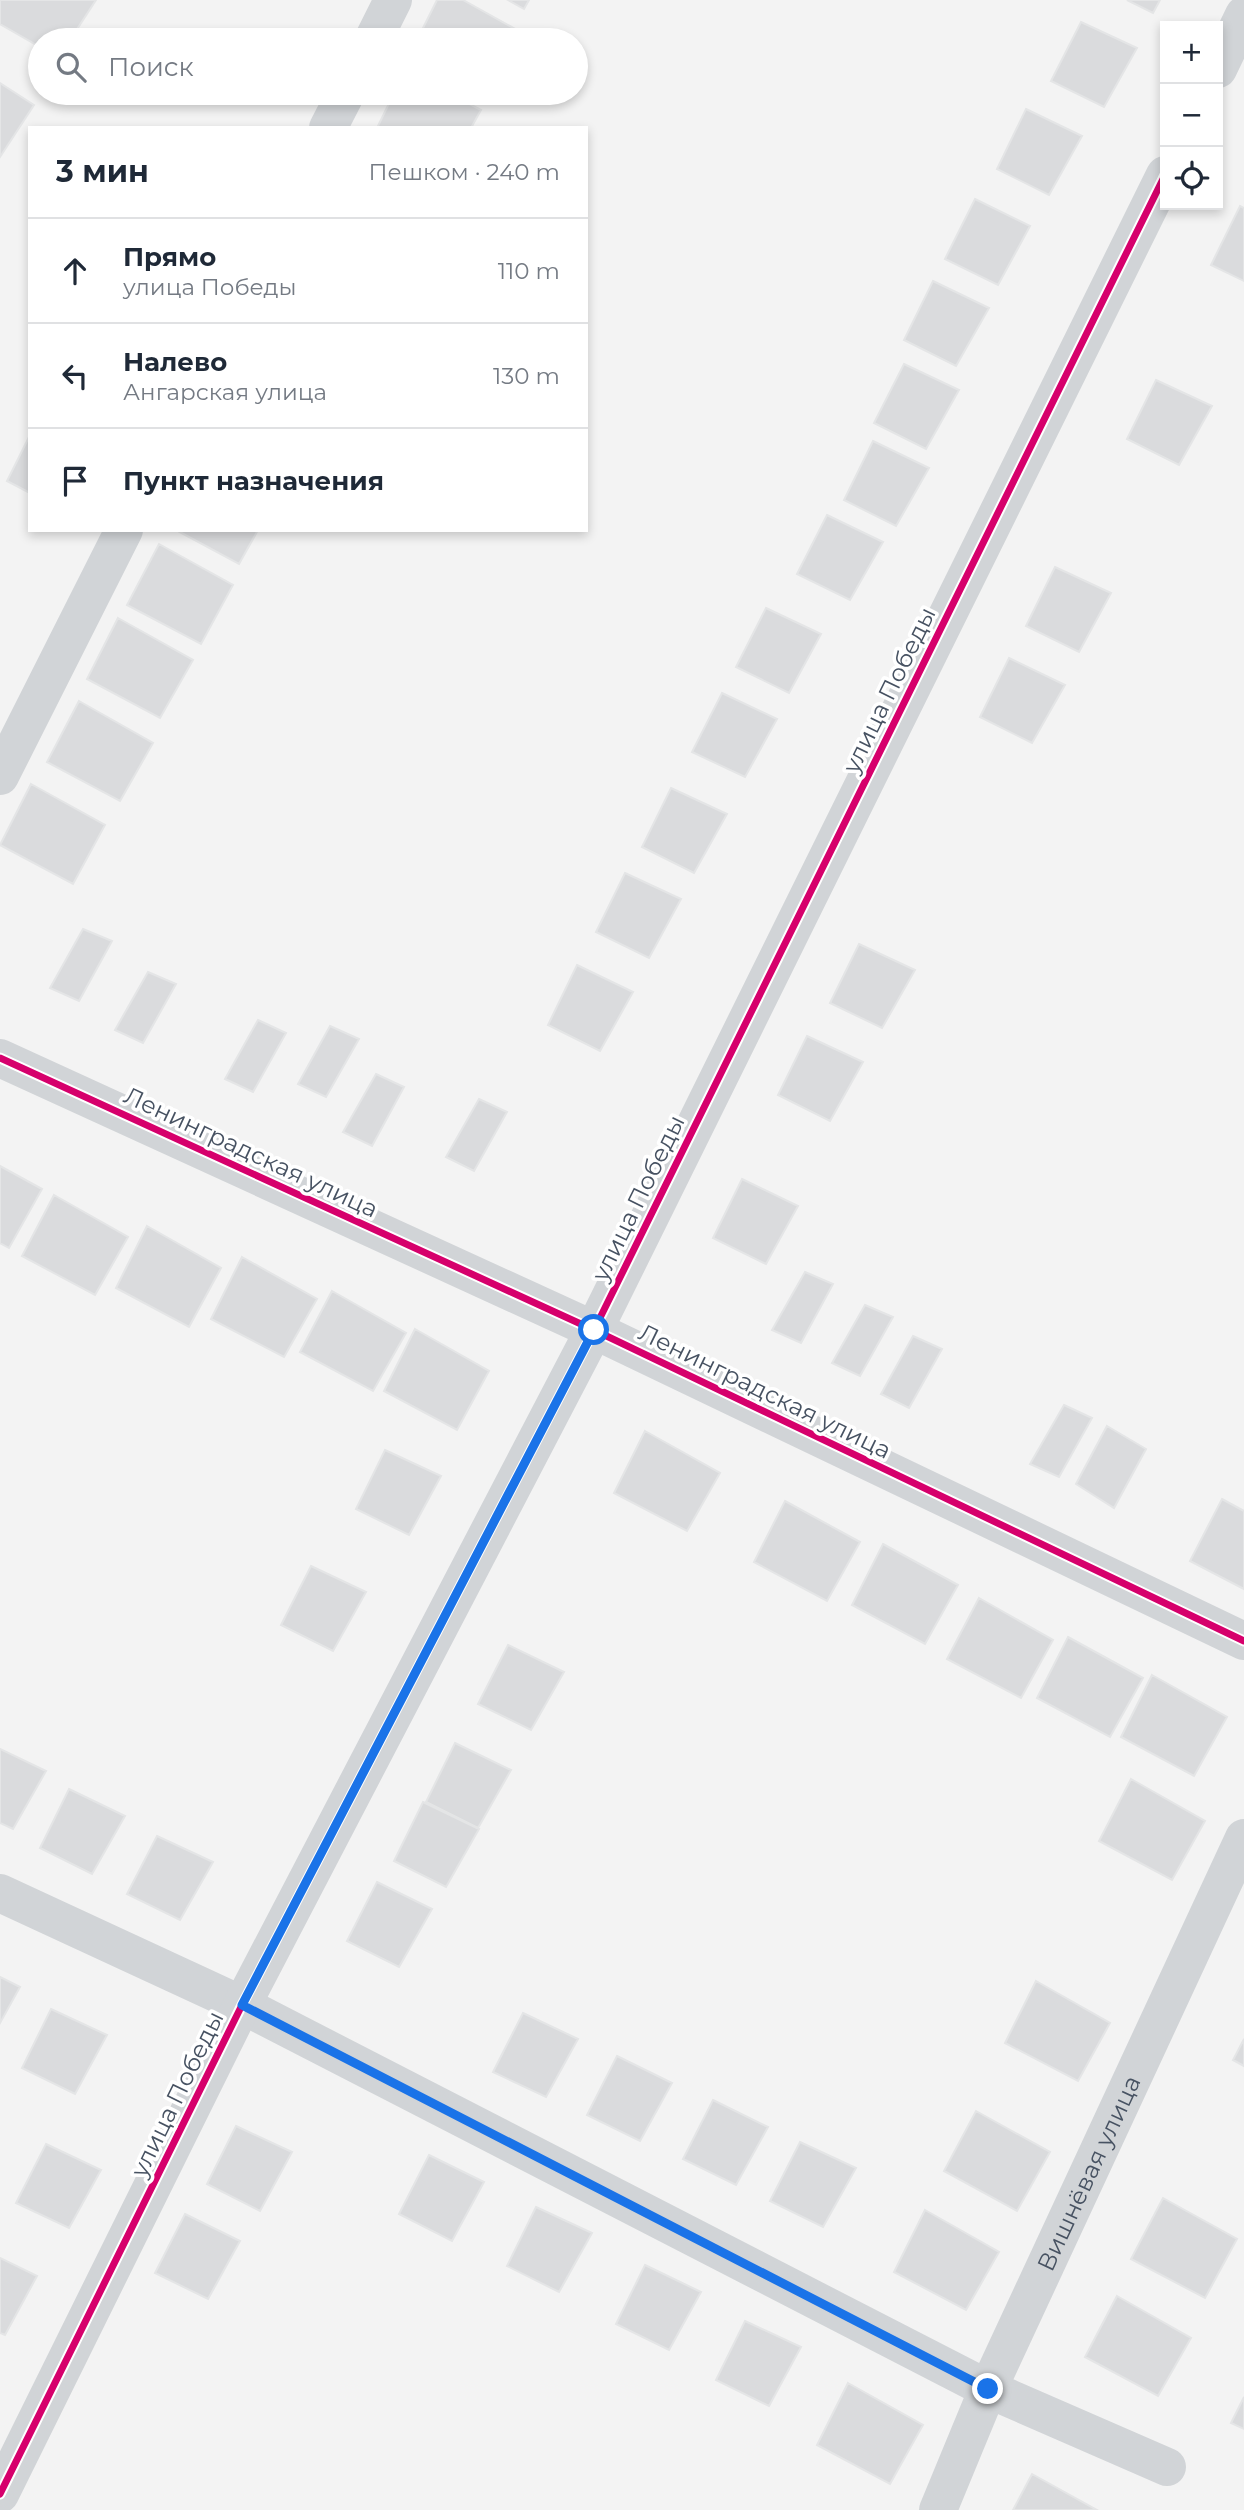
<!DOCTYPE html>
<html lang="ru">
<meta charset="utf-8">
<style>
body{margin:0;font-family:Montserrat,sans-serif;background:#f6f6f7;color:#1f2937}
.controls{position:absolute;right:21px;top:21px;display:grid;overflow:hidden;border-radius:0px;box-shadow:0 4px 10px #0003}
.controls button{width:63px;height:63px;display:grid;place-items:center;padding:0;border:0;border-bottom:2px solid #e0e1e3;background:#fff;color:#1f2937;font:35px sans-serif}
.stop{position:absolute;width:21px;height:21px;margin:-16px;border:5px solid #1a73e8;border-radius:50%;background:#fff}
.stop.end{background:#1a73e8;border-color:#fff;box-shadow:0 2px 7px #0008}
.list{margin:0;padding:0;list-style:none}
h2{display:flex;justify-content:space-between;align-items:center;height:91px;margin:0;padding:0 28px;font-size:30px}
h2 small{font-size:23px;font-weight:400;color:#747a83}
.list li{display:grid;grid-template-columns:46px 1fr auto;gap:21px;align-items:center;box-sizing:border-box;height:105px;padding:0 28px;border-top:2px solid #e0e1e3}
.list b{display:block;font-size:26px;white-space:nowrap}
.list p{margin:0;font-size:23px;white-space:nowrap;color:#747a83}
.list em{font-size:23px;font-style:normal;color:#747a83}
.icon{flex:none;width:38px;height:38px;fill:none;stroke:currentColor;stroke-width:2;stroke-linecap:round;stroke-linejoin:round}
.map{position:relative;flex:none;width:1244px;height:2510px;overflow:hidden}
.search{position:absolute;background:#fff;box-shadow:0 4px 10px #0003;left:28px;top:28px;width:560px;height:77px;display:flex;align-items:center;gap:18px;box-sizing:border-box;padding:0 24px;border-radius:38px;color:#747a83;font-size:26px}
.panel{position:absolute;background:#fff;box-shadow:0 4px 10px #0003;left:28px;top:126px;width:560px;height:406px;border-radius:0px}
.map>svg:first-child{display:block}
.building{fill:#dadbdd;stroke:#e4e5e6;stroke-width:2}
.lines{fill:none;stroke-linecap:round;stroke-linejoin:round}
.minor{stroke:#d1d4d7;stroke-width:38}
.cycleway-casing{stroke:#fff;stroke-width:11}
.cycleway{stroke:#d6006c;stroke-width:7}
.route{stroke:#1a73e8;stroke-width:9}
.labels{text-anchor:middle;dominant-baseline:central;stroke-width:7;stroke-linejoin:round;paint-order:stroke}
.street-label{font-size:24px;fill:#475262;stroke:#fff}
</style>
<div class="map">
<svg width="1244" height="2510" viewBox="0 0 1244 2510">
<rect width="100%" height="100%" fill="#f3f3f3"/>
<path class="building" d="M0,0h96l-26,40h-30v7l-40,-23z
M437,0h26l54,30 -5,10h-95z
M508,0h21l-5,9z
M1127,0h33l-7,13z
M1081,22l56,26 -33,59 -53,-26z
M0,83l34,22 -34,52z
M394,93h55l32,17 -10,18h-94z
M1026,109l56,27 -33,59 -52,-26z
M975,199l55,27 -32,59 -53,-26z
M1240,206l4,2v73l-33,-16z
M933,281l56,27 -33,58 -52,-26z
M904,364l55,26 -33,59 -52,-26z
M1156,380l56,26 -33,59 -52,-26z
M30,435v58l-23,-12z
M873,441l56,27 -33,58 -52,-26z
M827,515l56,27 -33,58 -53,-26z
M176,530h82l-19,34z
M159,544l74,41 -32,59 -74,-39z
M1055,567l56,26 -32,59 -53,-26z
M766,608l55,26 -32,59 -53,-26z
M118,618l75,42 -33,58 -73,-39z
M1009,658l56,27 -33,58 -52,-26z
M722,693l55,26 -32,58 -53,-25z
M79,701l74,42 -33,58 -73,-39z
M31,784l74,41 -32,59 -73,-39z
M671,788l56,26 -33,59 -52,-26z
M625,873l56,26 -32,59 -53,-26z
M83,929l29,12 -33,60 -29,-13z
M859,944l56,26 -33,58 -52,-25z
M577,965l56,27 -33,59 -52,-26z
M148,972l28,12 -33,59 -28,-13z
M258,1020l28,13 -33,59 -28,-13z
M330,1026l29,13 -33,58 -28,-13z
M807,1036l56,26 -33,59 -52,-26z
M376,1074l28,13 -32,59 -29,-14z
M479,1099l28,13 -33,59 -28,-14z
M0,1166l42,23 -33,59 -9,-5z
M742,1179l56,27 -32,58 -53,-26z
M54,1195l74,42 -33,58 -73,-39z
M147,1226l74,42 -32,59 -73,-39z
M242,1257l75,42 -33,58 -73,-38z
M805,1272l28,12 -32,59 -29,-13z
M332,1291l74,42 -33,58 -73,-39z
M865,1305l28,12 -33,59 -28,-13z
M415,1329l74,42 -32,59 -73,-39z
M913,1336l29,13 -33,59 -28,-14z
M1064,1405l28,13 -33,59 -29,-13z
M1107,1426l39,23 -32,59 -38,-24z
M645,1431l75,42 -33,58 -73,-38z
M385,1450l56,26 -32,59 -53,-26z
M1222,1499l22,12v78l-54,-28z
M785,1501l75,41 -33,59 -73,-39z
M883,1544l75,41 -33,59 -73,-39z
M311,1566l55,26 -33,59 -52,-26z
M979,1598l74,42 -32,58 -74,-39z
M1068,1637l75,41 -33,59 -73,-39z
M508,1645l56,27 -33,58 -53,-26z
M1152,1675l75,42 -33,59 -73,-39z
M455,1743l56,27 -33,58 -52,-26z
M0,1749l46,22 -33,58 -13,-6z
M1131,1779l74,42 -33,59 -73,-39z
M69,1789l56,27 -33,58 -52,-26z
M423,1802l56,27 -33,58 -52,-26z
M157,1836l56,26 -33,58 -53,-26z
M377,1882l55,27 -33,58 -52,-26z
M0,1977l20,10 -20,36z
M1036,1981l74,42 -32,58 -73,-38z
M51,2009l56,26 -32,59 -53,-26z
M523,2013l55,26 -32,58 -53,-25z
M1244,2039v27l-11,-6z
M617,2056l55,27 -32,58 -53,-26z
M713,2100l55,27 -32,58 -53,-26z
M976,2111l74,41 -33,59 -73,-40z
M236,2126l56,26 -32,59 -53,-27z
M800,2142l56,26 -33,59 -53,-26z
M46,2144l55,26 -32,58 -53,-25z
M429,2155l55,27 -32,59 -53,-27z
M1163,2198l74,41 -32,59 -74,-39z
M536,2207l56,26 -33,59 -52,-26z
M925,2210l74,42 -33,58 -72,-38z
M185,2214l55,27 -32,58 -53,-26z
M0,2258l37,18 -32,59 -5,-2z
M645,2265l56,27 -32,58 -53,-26z
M1117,2296l74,42 -33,58 -73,-39z
M745,2321l56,26 -32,59 -53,-26z
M848,2383l75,42 -33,59 -73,-39z
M1244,2397v32l-13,-6z
M1032,2474l65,36h-84z"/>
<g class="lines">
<g class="minor">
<path d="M373,40l20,-40"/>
<path d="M1218,69l26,-54"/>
<path d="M328,128l18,-35"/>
<path d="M0,776l124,-246"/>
<path d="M0,1058l594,272 650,311"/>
<path d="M0,1893l242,112 746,384 179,78"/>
<path d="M0,2494l242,-489 352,-675 571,-1155"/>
<path id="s1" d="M938,2510l50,-121 256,-551"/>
</g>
<g class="cycleway-casing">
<path id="cycleway" d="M0,1058l594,272 650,311
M0,2494l242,-489 352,-675 571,-1155"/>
</g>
<use href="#cycleway" class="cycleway"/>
</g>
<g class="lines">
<path class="route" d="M594,1330l-352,675 746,384"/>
</g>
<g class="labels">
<g class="street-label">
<text transform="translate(889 690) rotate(-64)">улица Победы</text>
<text transform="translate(251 1152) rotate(25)">Ленинградская улица</text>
<text transform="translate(638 1198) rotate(-64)">улица Победы</text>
<text transform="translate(765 1391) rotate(26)">Ленинградская улица</text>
<text transform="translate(177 2094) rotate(-64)">улица Победы</text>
<text stroke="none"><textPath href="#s1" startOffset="369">Вишнёвая улица</textPath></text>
</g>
</g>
</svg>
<div class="controls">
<button>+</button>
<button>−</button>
<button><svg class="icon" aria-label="locate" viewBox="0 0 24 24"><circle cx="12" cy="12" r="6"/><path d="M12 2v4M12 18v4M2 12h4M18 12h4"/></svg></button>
</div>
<div class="stop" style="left:594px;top:1330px"></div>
<div class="stop end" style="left:988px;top:2389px"></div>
<div class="search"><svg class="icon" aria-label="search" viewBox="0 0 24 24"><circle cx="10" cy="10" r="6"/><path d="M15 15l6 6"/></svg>Поиск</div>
<section class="panel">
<h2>3 мин<small>Пешком · 240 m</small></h2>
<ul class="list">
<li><svg class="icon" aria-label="ahead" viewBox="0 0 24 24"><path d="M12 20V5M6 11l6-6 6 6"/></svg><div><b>Прямо</b><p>улица Победы</p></div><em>110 m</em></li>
<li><svg class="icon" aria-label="left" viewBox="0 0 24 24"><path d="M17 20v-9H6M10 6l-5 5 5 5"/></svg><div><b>Налево</b><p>Ангарская улица</p></div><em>130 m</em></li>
<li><svg class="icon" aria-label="arrive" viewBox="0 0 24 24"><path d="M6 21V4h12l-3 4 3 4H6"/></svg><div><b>Пункт назначения</b></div></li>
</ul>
</section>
</div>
